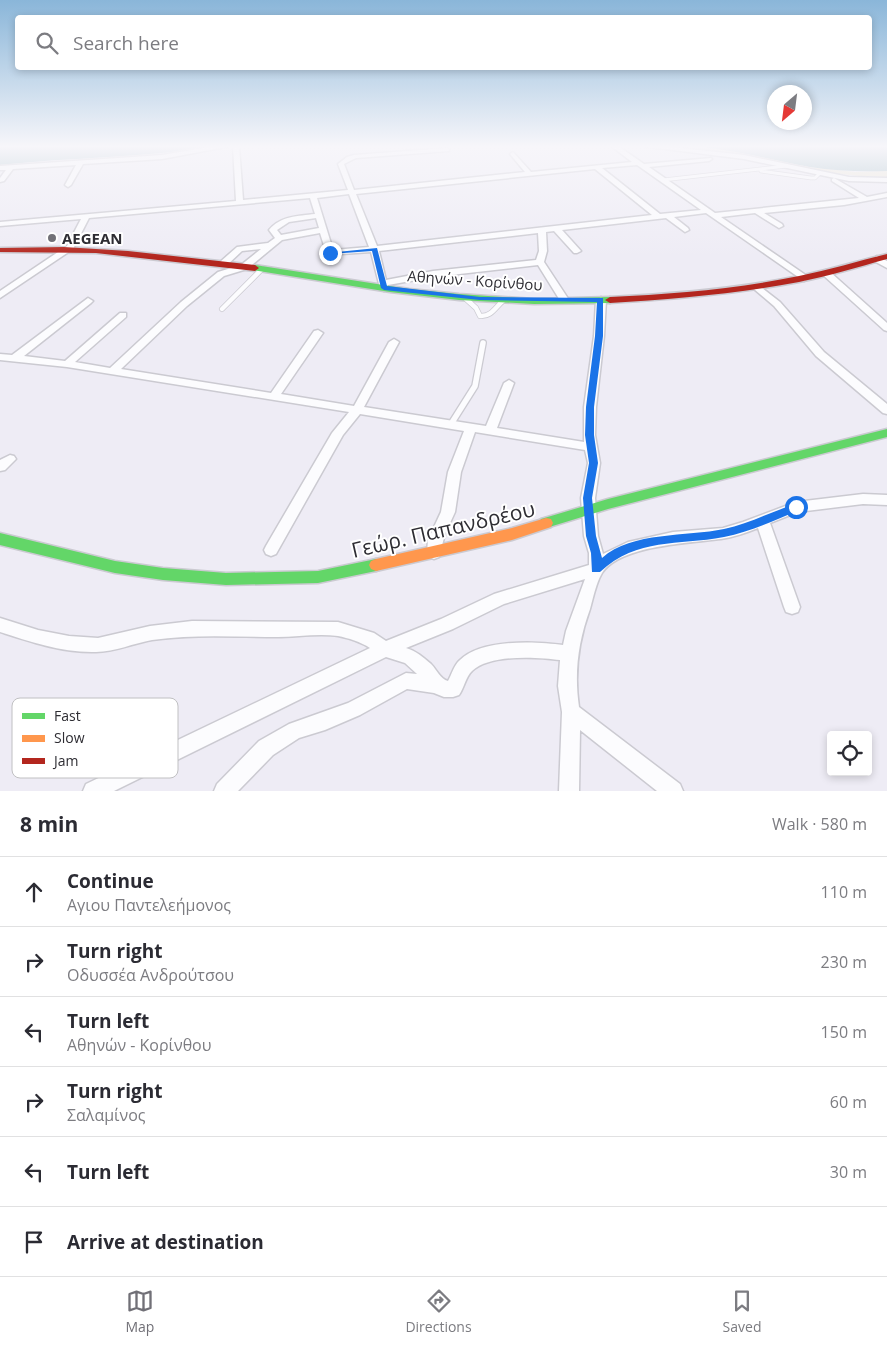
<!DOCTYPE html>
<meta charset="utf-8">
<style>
body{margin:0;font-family:"Open Sans",sans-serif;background:#f2f2f3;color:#2b2b33}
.controls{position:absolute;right:15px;bottom:15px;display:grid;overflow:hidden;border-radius:5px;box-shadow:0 2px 8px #0003}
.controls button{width:45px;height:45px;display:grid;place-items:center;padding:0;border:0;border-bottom:1px solid #e1e1e2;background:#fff;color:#2b2b33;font:25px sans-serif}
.compass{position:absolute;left:767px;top:85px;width:45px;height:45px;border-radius:50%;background:#fff;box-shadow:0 2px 8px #0003;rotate:208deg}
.stop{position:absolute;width:15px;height:15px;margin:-11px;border:4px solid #1a73e8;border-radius:50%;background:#fff}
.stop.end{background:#1a73e8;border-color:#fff;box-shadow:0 1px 5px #0008}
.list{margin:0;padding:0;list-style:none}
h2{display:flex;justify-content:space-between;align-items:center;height:65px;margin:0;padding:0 20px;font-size:21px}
h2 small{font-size:16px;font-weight:400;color:#7c7c81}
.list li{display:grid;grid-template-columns:32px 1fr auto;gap:15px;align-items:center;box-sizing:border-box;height:70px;padding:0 20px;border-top:1px solid #e1e1e2}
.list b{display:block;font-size:19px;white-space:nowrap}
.list p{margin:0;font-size:16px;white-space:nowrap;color:#7c7c81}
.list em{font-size:16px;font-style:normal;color:#7c7c81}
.icon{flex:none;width:28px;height:28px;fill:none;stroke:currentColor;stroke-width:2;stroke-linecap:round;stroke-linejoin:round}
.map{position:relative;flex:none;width:887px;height:791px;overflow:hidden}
.search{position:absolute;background:#fff;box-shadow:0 2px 8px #0003;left:15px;right:15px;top:15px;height:55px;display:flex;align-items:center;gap:12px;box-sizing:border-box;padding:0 18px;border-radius:5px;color:#7c7c81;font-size:19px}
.sheet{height:485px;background:#fff}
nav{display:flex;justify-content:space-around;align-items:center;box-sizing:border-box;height:70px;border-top:1px solid #e1e1e2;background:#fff;font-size:14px;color:#7c7c81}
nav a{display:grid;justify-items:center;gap:2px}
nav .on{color:#717077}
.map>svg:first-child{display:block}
.sand{fill:#ece6d6}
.water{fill:#9ebac3}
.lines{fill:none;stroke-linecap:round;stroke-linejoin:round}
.lane-far2-casing{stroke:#cbcad1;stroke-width:4.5}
.lane-far1-casing{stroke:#cbcad1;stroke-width:6}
.lane-casing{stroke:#cbcad1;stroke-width:8}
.street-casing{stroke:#cbcad1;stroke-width:3}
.fast-casing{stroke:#cbcad1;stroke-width:3}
.slow-casing{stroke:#cbcad1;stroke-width:3}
.jam-casing{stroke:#cbcad1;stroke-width:3}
.lane-far2{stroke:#fcfcfe;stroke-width:3}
.lane-far1{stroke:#fcfcfe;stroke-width:4.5}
.lane{stroke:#fcfcfe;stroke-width:5.5}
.street{fill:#fcfcfe;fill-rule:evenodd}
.fast{fill:#63d668;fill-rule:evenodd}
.slow{fill:#ff974d;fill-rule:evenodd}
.jam{fill:#b3261e;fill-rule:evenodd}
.route{fill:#1a73e8}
.poi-dot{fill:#717077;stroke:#fff;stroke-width:2}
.labels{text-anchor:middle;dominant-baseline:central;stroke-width:4;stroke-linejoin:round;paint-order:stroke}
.far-poi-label{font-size:15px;font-weight:bold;fill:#2e2d33;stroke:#fff;text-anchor:start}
.far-street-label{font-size:15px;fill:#2e2d33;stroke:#fff}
.near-street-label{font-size:21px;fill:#2e2d33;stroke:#fff}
.key{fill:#fff;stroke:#c0c0c2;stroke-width:1}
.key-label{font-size:14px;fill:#2e2d33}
</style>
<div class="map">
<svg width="887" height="791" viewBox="0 0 887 791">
<rect width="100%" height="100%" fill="#eeecf5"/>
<path class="sand" d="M650,146l72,3 88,18 45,5 32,-1v6l-29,-1 -52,-6 -29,-7z"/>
<path class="water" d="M0,146h215c-71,12 -144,11 -215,19z
M691,146h196v25c-26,1 -51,0 -77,-4 -40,-7 -78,-18 -119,-21z"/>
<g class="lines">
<g class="lane-far2-casing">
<path id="lane-far2" d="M761,171l50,7h4l4,-4
M663,180l124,-14"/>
</g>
<g class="lane-far1-casing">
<path id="lane-far1" d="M466,299l10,9 4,8c12,1 16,-10 24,-16
M222,309l40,-40"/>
</g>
<g class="lane-casing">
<path id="lane" d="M451,424l24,-38 8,-43"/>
</g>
<g class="street-casing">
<path id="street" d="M215,146h16l-69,13 -79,5 -12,21 -3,2 -3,-2 11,-20 -63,4 -9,12 -4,1v-4l6,-8h-6v-4l162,-11z
M233,146h6l4,54 105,-10 -10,-26 9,-7 7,-2 93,-7 2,1v2l-93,7 -12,6 10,26 171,-18 -15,-18 3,-2 18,20 101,-10 -21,-16h7l26,18 67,-6 1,1 -3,2 -60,6 66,46 144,-15 -27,-17v-2l2,-1 33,19 20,-4v4l-43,8 -80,8 18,11 1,2 -4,2 -24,-15 -34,4 86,59 1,2 -4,3 -98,-68 -32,4 14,11 1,2 -4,2 -19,-14 -104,12 19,21 -4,2h-3l-20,-22 -8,1 1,19 -3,11 25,38 -5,3 -3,-1 -23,-37 -105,12 -45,8v3l-4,3 -4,-3 -9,-36 -44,3 -7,-22 -38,7 -35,29 -23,7 -37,30 -66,63 150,24 43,-62 4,-1 5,3 -42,61 73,12 35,-64 5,-3 5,3 -35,65 122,19 18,-43 5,-3 5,3 -17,45 87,14v-35l10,-71 2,-36 5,-3 5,3 -2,36 -8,71 -1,28 5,28 -5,35 3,38 5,18 25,-12 45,-10 50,-4 20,-6 53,-20 67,-8 24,1v10l-24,-1 -65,8 -28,11 30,84 -2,5 -6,2 -6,-2 -2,-5 -26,-79c-12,5 -25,9 -37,11 -30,4 -101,6 -119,34 -6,10 -9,25 -12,36 -12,33 -16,64 -11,98l101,77 3,7h-26l-77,-61 -1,61h-20l3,-79 -4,-26 2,-26c-23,-3 -70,-6 -88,11 -6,5 -8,17 -13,24l-6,2h-9l-10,-4 -27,-4 -47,26 -35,15 -26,8 -26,17 -35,36h-24l3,-7 42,-43 30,-17 59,-21 58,-30 11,1 -12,-11 -19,-6 -272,134h-31l3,-7 284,-136c-9,-6 -22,-10 -32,-12 -20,-3 -41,1 -61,1 -42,0 -83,-3 -125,3 -18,3 -37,12 -56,12 -33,1 -65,-10 -96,-20v-14l38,12 31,6 29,2 52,-12 42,-5 146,1 36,11 12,8 55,-22 53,-25 95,-29v-12l-5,-17 -3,-38 7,-35 -3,-13 -110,-18 -14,40 -6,40 -10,22 -6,23 -5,2 -5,-2 -2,-4 1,-13 13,-28 7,-40 16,-41 -104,-17 -17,21 -67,119 -5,2 -5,-2 -2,-4 2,-4 66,-113 17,-21 -282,-45 -67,-7v-6l12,1 76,-57 5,3 -2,2 -67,53 41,5 55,-48h6v4l-51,45 35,6 71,-66 37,-30 23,-7 20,-16 -19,2 -16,15h-6v-4l17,-15 31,-4 7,-5 -6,-8c11,-14 29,-14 46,-16l-5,-16 -221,20 -16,31 -73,49v-7l67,-45 14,-27 -81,7v-4l236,-21zM637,165l3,2 61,43 -41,4 -58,-46zM595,169l57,46 -275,31 -21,-52zM349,194l20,53 -36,3 -16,-52zM316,218l3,10 -38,7 -4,-5 12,-8zM538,233l1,18 -3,9 -103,11 -47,9 -7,-29zM585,579l-19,52 -3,14c-28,-4 -82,-6 -103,15 -6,5 -8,14 -12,21 -8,-2 -11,-11 -17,-17 -8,-7 -15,-13 -25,-16l47,-19 51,-25z
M641,146h22l81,9 105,22 38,1v4l-38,-1 -105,-22z
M877,256l10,5v7l-13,-7 -1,-2z
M826,270l3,1 58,52v8l-3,-1 -61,-55 -1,-2z
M757,284l23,18 44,50 63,52v10l-4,-1 -67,-57 -42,-50 -20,-17v-4z
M10,455l4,1 2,3 -11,11 -5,1v-11z"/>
</g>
<g class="fast-casing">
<path id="fast" d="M255,265l154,24 50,5 75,5 76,-2 5,3 -5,3 -76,1 -75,-4 -69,-8 -138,-22 -1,-2z
M887,429v8l-279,72 -62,19 -5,-1 -2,-4 2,-4 67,-20z
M0,533l115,28 48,7 63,5 92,-2 58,-12 5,2 2,4 -2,4 -5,2 -58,12 -92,2 -63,-5 -48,-7 -115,-28z"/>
</g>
<g class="slow-casing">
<path id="slow" d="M546,518l5,1 2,4 -2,4 -39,13 -136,31 -5,-2 -2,-4 2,-4 5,-2 136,-31z"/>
</g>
<g class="jam-casing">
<path id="jam" d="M64,247l64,4 127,14 4,3 -4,3 -159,-18 -96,-1v-4z
M887,254v5c-29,8 -58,17 -88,23 -63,12 -126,17 -189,21l-5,-3 5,-3c63,-3 126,-8 189,-21 30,-6 59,-15 88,-22z"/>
</g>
<use href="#lane-far2" class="lane-far2"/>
<use href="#lane-far1" class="lane-far1"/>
<use href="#lane" class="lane"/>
<use href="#street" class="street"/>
<use href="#fast" class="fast"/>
<use href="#slow" class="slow"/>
<use href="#jam" class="jam"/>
</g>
<linearGradient id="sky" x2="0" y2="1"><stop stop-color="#8ab6d9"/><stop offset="0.57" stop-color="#f7f6fa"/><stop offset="1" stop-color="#f7f6fa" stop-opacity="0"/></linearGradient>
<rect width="887" height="257" fill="url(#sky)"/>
<path class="route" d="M377,248l10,38 93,11 123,1v38l-9,71v28l4,28 -6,35 4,38 6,22c30,-27 85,-21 122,-29 25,-5 48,-18 72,-25l5,3 -1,3c-25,10 -50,22 -76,27 -47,9 -86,0 -124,35h-8l-1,-19 -5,-17 -3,-38 6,-35 -4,-28 1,-28 9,-71 2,-34 -117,-2 -96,-10 -3,-2 -9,-37 -42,3 -3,-1z"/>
<circle class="poi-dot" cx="52" cy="238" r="5"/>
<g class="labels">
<g class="far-poi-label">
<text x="62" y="238">AEGEAN</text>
</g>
<g class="far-street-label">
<text transform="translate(475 280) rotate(4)">Αθηνών - Κορίνθου</text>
</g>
<g class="near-street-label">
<text transform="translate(443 529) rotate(-13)">Γεώρ. Παπανδρέου</text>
</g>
</g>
<rect x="12" y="698" width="166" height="80" rx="8" class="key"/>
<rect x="22" y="713" width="23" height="6" fill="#63d668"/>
<rect x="22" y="735" width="23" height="7" fill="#ff974d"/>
<rect x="22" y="758" width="23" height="6" fill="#b3261e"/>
<g class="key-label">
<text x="54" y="721">Fast</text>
<text x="54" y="743">Slow</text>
<text x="54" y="766">Jam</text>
</g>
</svg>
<div class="controls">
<button><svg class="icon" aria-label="locate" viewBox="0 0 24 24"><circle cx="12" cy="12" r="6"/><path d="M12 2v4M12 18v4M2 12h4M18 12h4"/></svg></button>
</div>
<svg class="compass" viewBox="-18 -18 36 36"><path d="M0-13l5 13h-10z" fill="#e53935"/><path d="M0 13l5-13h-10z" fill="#7c7c81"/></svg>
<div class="stop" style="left:796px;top:507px"></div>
<div class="stop end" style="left:330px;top:253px"></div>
<div class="search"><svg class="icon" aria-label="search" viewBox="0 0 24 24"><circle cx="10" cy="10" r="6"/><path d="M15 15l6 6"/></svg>Search here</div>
</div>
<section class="sheet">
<h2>8 min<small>Walk · 580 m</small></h2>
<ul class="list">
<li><svg class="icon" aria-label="ahead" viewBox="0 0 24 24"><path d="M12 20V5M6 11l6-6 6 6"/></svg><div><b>Continue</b><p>Αγιου Παντελεήμονος</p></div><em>110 m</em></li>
<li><svg class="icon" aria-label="right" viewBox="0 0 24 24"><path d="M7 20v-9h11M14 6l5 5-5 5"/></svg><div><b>Turn right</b><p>Οδυσσέα Ανδρούτσου</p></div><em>230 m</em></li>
<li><svg class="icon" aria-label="left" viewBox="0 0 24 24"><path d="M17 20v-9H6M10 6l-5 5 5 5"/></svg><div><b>Turn left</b><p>Αθηνών - Κορίνθου</p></div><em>150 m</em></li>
<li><svg class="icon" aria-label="right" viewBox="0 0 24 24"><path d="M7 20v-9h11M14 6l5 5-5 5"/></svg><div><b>Turn right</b><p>Σαλαμίνος</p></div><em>60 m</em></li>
<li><svg class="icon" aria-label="left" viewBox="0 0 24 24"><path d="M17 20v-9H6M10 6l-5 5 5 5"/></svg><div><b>Turn left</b></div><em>30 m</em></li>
<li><svg class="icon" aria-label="arrive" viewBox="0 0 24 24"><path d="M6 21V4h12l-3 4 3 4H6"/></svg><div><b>Arrive at destination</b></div></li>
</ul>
</section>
<nav>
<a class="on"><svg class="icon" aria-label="map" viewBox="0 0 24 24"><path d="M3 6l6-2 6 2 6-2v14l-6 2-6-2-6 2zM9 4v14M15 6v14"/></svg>Map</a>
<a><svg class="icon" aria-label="directions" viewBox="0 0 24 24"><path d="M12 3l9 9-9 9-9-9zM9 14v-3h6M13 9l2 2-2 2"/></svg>Directions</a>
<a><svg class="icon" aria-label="saved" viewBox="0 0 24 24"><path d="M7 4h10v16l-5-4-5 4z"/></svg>Saved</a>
</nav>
